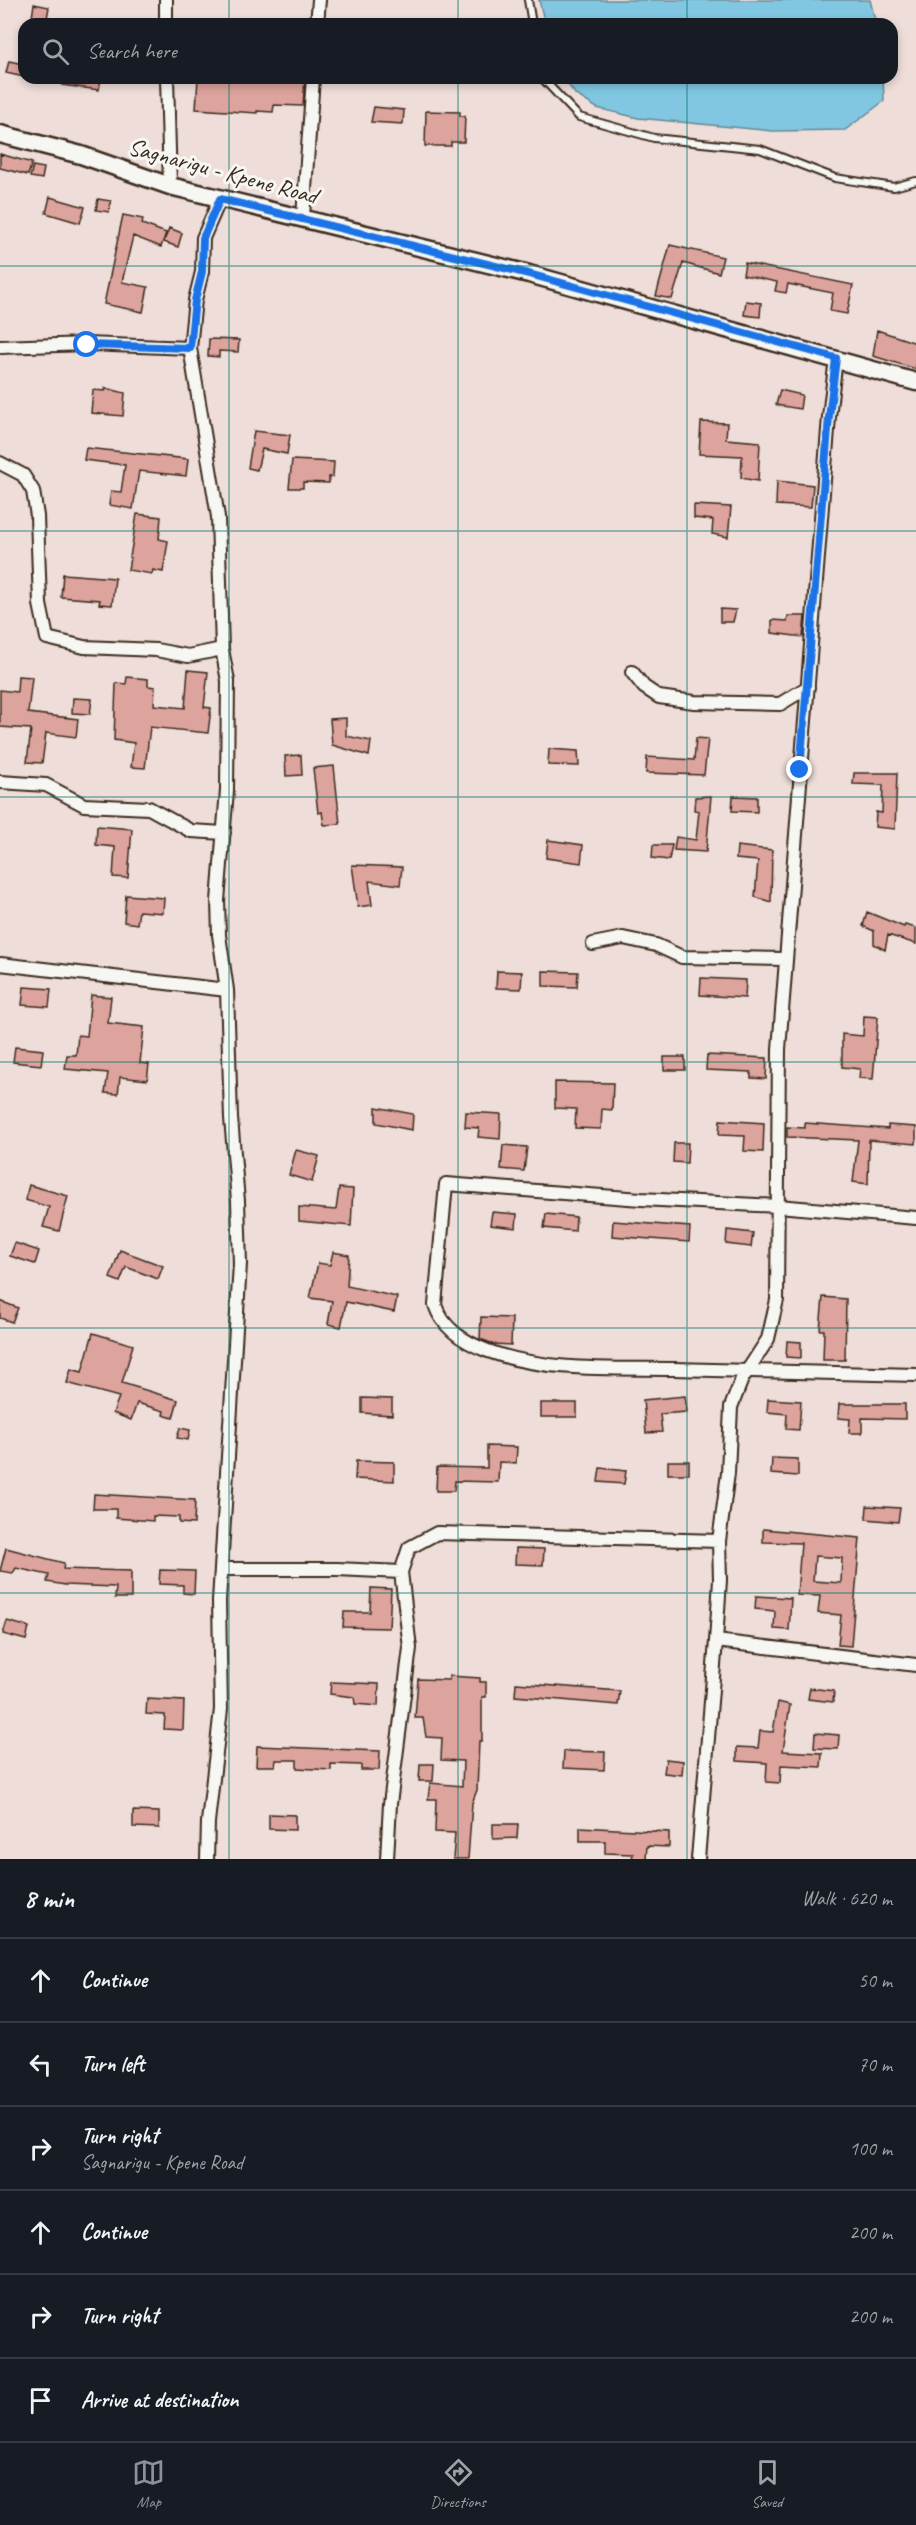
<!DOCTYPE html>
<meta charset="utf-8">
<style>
body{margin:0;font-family:Caveat,sans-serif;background:#20242c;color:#f1f3f6}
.stop{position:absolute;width:18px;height:18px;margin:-14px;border:4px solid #1a73e8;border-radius:50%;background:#fff}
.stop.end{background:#1a73e8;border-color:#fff;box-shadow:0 2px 6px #0008}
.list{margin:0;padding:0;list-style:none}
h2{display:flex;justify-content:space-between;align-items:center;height:78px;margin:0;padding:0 24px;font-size:26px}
h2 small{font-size:20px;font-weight:400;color:#9ea1a6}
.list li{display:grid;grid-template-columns:39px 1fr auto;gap:18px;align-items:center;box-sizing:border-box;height:84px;padding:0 24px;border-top:2px solid #363941}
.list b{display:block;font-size:22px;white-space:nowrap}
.list p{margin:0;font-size:20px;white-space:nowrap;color:#9ea1a6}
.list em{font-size:20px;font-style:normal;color:#9ea1a6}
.icon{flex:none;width:33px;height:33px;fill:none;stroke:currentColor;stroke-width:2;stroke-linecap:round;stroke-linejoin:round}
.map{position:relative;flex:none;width:916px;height:1859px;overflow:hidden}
.search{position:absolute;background:#171b24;box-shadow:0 3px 9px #0003;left:18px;right:18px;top:18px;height:66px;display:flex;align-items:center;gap:15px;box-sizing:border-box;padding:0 21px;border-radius:18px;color:#9ea1a6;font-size:22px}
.sheet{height:582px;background:#171b24}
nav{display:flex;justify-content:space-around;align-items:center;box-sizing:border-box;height:84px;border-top:2px solid #363941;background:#171b24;font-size:16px;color:#9ea1a6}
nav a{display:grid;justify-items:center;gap:3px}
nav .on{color:#8c9099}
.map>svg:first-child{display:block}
.water{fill:#81c7e2;stroke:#658894;stroke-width:1.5}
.building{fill:#dda39d;stroke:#3b2a1e;stroke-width:1.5;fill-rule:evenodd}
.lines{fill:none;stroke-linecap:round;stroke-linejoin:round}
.lane-casing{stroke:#3b2a1e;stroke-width:10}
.street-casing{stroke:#3b2a1e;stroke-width:16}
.secondary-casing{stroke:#3b2a1e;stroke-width:21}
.lane{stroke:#f6f6f2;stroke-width:6}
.street{stroke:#f6f6f2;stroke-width:12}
.secondary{stroke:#f6f6f2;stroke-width:16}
.route{stroke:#1a73e8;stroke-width:8}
.grid{fill:none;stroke:#0f766e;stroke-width:1.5;stroke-opacity:0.55}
.labels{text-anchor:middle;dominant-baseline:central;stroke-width:6;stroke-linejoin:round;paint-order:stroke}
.street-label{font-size:24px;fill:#3b2a1e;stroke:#f6f6f2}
</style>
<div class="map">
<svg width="916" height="1859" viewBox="0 0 916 1859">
<rect width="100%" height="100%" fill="#eeddd8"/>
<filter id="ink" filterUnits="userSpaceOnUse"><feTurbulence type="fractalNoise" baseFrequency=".0167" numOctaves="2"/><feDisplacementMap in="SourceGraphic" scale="12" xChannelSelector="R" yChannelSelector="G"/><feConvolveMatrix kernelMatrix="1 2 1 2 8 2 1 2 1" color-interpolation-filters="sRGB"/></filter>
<g filter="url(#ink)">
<path class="water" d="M539,0h331l6,24h-331z
M563,78h320l1,23 -39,29 -72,1 -135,-13 -41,-10 -21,-13z"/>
<path class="building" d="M34,4l15,3 -3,17h-15z
M9,61l15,3v13l-18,-4z
M63,78h38l-2,12 -37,-5z
M198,78h107l-2,28 -29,-1 -1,7 -16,-1v2l-61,-4z
M374,107l30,3 -1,14 -32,-2z
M426,111l34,1v4h5l-1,26h-13v4h-26z
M0,154l32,9 -4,12 -28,-7z
M33,166l11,2 -2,11 -12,-2z
M50,197l35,10 -5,16 -34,-10z
M98,199l13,2 -2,11 -13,-2z
M123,215l20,4 -1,5 24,9 -5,14 -28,-11 -11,46 26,5 -5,25 -39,-8z
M169,228l13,5 -4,14 -14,-5z
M670,245l53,12 -4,16 -36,-10 -11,36 -16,-3z
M745,263l108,22 -6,29 -17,-3 3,-18 -45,-9 -2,9 -11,-2 2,-9 -34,-7z
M746,301l15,2 -1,14 -16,-2z
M877,330l39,13v26l-43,-13z
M209,339l30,1 -1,12 -19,-1v6l-11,-1z
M105,388l20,5 -2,23 -32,-3 2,-23 12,1z
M780,390l22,5 -2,14 -24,-4z
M701,422l26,1 -1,16 34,3 -2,39 -17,-3 1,-22 -43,-2z
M254,431l36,4 -3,19 -25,-5 -5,21 -9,-2z
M86,448l102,11 -2,17 -47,-5 -6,38 -24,-4 2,-14 10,1 4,-27 -41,-5z
M292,460l42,2 -1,15h-4v6l-26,-1v6h-14z
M777,481l36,4 -2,22 -35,-2z
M694,505l37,2 -3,30 -16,-3 1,-14 -19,-2z
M137,514l24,3 -2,22 9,2 -5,31 -10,-2 -1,4 -24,-4z
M63,574l52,4 -3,27 -13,-1 1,-4 -39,-3z
M720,609l16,1 -3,12h-13z
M788,616h17l-2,21 -31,-4v-13l15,1z
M188,670l20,2 -4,35 7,1 -3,25 -58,-6 -5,41 -14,-1 3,-24 -20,-3 2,-57 10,1 1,-7 21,2v7l7,1 -1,18 31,3z
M18,676l14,1 -4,36 50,6 -2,18 -30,-4 -4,30 -15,-1 4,-33 -31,-2v-37l17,2z
M73,698l19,1 -2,15 -18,-1z
M346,718v18l25,5 -2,15 -37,-11 -2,-26z
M696,738l12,1 -4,36 -58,-2 1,-16 47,3z
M549,749l29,2 1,15 -31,-1z
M301,755l1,20 -16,1 -1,-20z
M334,766l6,58 -16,1 -2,-13 -4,1 -5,-45z
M854,773h43l-2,56 -20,-2 1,-15 6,1 1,-28 -30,-1z
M711,796l-5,56 -32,-2 2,-13 20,3 3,-29 -5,-1 1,-13z
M733,796l24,1v15l-25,-1z
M97,826l35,3 -4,49 -15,-1 2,-30 -19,-2z
M548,840l35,5 -2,18 -35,-5z
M653,845h19l-3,15 -17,-2z
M737,846l35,4 -1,52 -16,-5 3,-36 -22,-2z
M352,865l50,2 -2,18 -31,-4 3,24 -14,2z
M126,895l38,3 -1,15 -24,-2 -2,13 -13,-2z
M867,912l37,15 1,-2 11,3v16l-28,-9 -3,15 -11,-6v-13l-11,-5z
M497,971l25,1 -1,17 -25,-1z
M543,971l35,1 -1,15 -34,-1z
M701,978l45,2 -1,18 -45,-3z
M24,987l27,2 -2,18 -27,-2z
M91,995l20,2 -3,26 36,4 -4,36 9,1 -2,16 -27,-3 -2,17 -13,-1 3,-20 -43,-4 2,-14h9l2,-20 9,1z
M864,1016l14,1 -5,62 -14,-1 1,-9 -18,-2v-33l21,2z
M15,1047l28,3 -2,15 -28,-3z
M707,1055l60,3 -1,21 -15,-1v-6l-45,-2z
M664,1057h21v13h-21z
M555,1082l58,1 -1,27 -10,-1 -1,20 -26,-1 1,-19 -21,-1z
M376,1107l37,7 -1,16 -36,-7z
M466,1112l35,2 -1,25 -22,-2 1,-9 -14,-1z
M720,1120l44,3 -1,29 -19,-1 1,-15 -26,-1z
M805,1123l83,6v-4l28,2v17l-47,-4 -1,44 -15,-2 5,-42 -71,-3v-10l18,1z
M674,1143h14l-1,20 -14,-1z
M503,1145l24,2 -3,24 -23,-2z
M296,1150l23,6 -7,26 -23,-7z
M29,1185l39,11 -9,35 -16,-4 6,-20 -24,-7z
M339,1188l14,1 -2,37 -52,-5v-14l37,3z
M492,1212l25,2 -1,14 -26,-3z
M546,1214l30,3 -1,14 -31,-3z
M613,1221l77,6 -1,15 -77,-6z
M727,1230l26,3 -2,14 -25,-3z
M15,1243l24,8 -4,13 -25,-8z
M120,1250l43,16 -5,13 -32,-12 -6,15 -10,-4z
M333,1252l16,3 -2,31 50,11 -3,15 -48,-10 -5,25 -13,-3 4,-23 -22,-3 8,-35 12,2z
M823,1297l23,2 -1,61h-22l1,-30h-4z
M0,1301l18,7 -6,14 -12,-4z
M481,1317l31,1 -1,27 -17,-1 -14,-5z
M93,1333l40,12 -11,38 56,17 -5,18 -10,-3 1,-4 -27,-8 -6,17 -18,-7 6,-16 -52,-14 4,-14 11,3z
M787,1341l14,1v16l-15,-1z
M685,1396l2,16 -27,2 2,18 -16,1 -3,-33z
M362,1398l30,1v16l-30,-2z
M768,1399l33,2 -2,29 -13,-1 1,-15 -20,-2z
M541,1403h36v14h-36z
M839,1404h66v15l-43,-1v15h-13l1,-14 -12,-1z
M180,1428l10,2 -2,10 -11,-2z
M487,1446l30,1 -1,16 -17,-1 -1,20 -43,-1 -1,10h-18l1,-24 50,1z
M772,1458l26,1v17l-27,-2z
M356,1461l38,1v19l-39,-2z
M668,1461h21v13h-21z
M600,1468l26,3 -2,13 -26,-2z
M94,1494l101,6 -1,24 -15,-1v-6l-26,-1v5l-37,-3v-9h-23z
M867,1506l33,2 -2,14 -32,-3z
M763,1529l97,9 -9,108 -13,-1 3,-30 -23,-2 2,-17 -23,-1 4,-52 -38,-1zM815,1556l27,2 -1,25 -28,-2z
M6,1548l58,15 -1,6 68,2v27h-16l1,-11 -51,-2 -18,-3 2,-7 -33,-7 -3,5 -13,-2z
M516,1548l28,1 -1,16 -28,-1z
M160,1570l35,1 -1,23 -11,-1v-8l-24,-1z
M371,1588l20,1 -2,39 -46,-1 1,-15h26z
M756,1596l35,2 -2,32 -15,-1 1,-18 -20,-2z
M7,1621l22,6 -3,13 -23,-6z
M449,1676l31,2v4h6v15h-4v44h-3l-2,49 -5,13 -4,56h-15l2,-26 -20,-1 1,-33h-8l2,-16 32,3 1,-25 -22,-1 1,-22 -16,-1 -3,-19h-8l3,-39 31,1z
M331,1682l48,2 -1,22 -23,-2 -1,-7 -24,-3z
M516,1683l104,8 -2,14 -103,-9z
M810,1688l24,3 -1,11 -25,-3z
M147,1699l37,2 -1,29 -19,-1 1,-14 -19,-1z
M778,1702l12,3 -7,46 39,2 -1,14 -40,-2 -1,18 -14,-1 1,-19 -30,-2v-14l21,1 2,-17 13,1z
M815,1733l24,2 -1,14 -24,-1z
M257,1746l123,5 -1,19h-18v-5l-30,-1v6l-34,-2v-8h-21l-1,6h-19z
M564,1751l41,1 -1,18 -41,-2z
M666,1759l17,2 -1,14 -18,-2z
M420,1764h14l-1,17h-14z
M133,1811l26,1v16l-26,-1z
M269,1814l26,1v15l-26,-1z
M493,1824h25l-1,14 -24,1z
M580,1827l89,5v15l-22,-1 -1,13h-14l1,-5 -28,-1v-12h-25z"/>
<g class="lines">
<g class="lane-casing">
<path id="lane" d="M528,0l4,24
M542,78l37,39 75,21 106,11 75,29 59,9 22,-6"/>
</g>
<g class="street-casing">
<path id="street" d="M166,0v24
M317,24l2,-24
M167,78l3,108
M303,217l10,-139
M0,347l87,-3 103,4
M0,463l23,12 10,16 4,25 3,88 7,34 37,9 72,3 32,6 34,-7
M632,672l12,15 15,10 35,5 86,2 28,-17
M0,782l46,3 38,20 65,3 42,23 33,2
M593,944l30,-6 33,7 26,12 103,2
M0,964l227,26
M916,1218l-138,-12 -137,-7 -195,-15 -11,121c8,24 29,37 53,46 57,21 125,17 186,18 80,2 161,4 242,6
M222,1569h115l64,3
M716,1641l200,24
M207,1859l1,-37 13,-113 -2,-108 21,-337 -2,-63 -7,-83 -4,-128 -8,-55 -1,-34 9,-111 1,-109 -6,-32 -4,-132 -28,-169 5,-48 7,-28 1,-34 17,-39
M387,1859l3,-55 20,-156 -9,-76 8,-24 28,-15 282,8
M698,1859l18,-218 4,-61 -1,-39 9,-68 3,-66 11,-28 26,-40 9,-39 2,-251 50,-632 7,-59"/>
</g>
<g class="secondary-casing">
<path id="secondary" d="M0,134l81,21 89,31 359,88 387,108"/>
</g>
<use href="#lane" class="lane"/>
<use href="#street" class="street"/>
<use href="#secondary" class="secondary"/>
</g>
</g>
<g class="lines" filter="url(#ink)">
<path class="route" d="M87,345l103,3 5,-48 7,-28 1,-34 17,-39 309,75 307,84 -7,59 -29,353"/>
</g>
<path class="grid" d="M229,0v24M458,0v24M687,0v24M229,78v1781M458,78v1781M687,78v1781M0,266h916M0,531h916M0,797h916M0,1062h916M0,1328h916M0,1593h916"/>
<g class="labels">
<g class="street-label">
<text transform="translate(223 171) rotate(15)">Sagnarigu - Kpene Road</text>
</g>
</g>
</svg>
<div class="stop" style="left:87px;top:345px"></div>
<div class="stop end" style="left:800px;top:770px"></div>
<div class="search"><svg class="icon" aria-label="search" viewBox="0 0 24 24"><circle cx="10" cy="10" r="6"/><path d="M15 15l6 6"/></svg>Search here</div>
</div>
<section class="sheet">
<h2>8 min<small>Walk · 620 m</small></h2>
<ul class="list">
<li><svg class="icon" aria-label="ahead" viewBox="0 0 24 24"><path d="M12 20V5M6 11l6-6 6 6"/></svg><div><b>Continue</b></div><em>50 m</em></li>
<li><svg class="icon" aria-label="left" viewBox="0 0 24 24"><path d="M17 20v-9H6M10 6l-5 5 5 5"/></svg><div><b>Turn left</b></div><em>70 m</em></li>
<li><svg class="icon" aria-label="right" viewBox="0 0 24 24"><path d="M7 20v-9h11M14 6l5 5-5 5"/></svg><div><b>Turn right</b><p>Sagnarigu - Kpene Road</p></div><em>100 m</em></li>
<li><svg class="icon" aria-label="ahead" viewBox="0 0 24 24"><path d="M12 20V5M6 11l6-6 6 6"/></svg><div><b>Continue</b></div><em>200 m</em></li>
<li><svg class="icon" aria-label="right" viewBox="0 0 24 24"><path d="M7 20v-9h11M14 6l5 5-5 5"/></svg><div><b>Turn right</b></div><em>200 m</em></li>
<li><svg class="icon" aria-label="arrive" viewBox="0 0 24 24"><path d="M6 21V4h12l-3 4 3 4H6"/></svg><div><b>Arrive at destination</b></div></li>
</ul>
</section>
<nav>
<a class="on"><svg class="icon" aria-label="map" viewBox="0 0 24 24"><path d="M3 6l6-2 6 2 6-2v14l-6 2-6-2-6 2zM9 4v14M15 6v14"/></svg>Map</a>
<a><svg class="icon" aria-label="directions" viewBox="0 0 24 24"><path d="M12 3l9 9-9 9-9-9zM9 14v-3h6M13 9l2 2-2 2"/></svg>Directions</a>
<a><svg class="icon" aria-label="saved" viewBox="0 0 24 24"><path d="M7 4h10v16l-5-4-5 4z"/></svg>Saved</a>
</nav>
